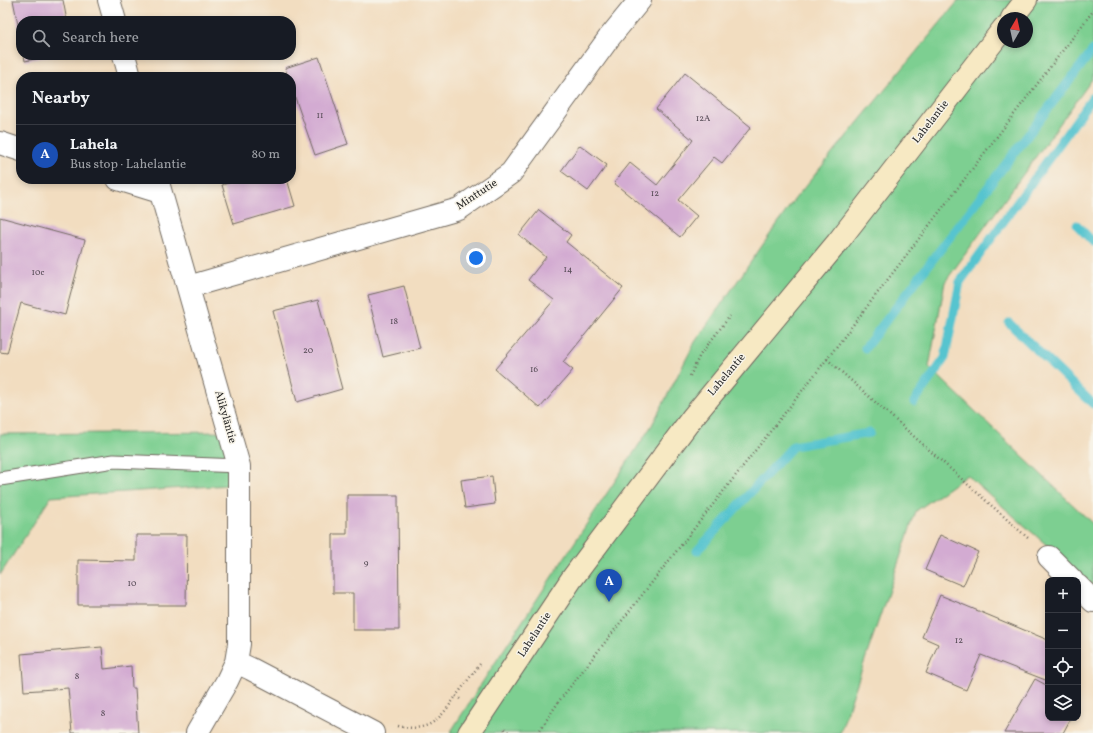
<!DOCTYPE html>
<meta charset="utf-8">
<style>
body{margin:0;font-family:Vollkorn,serif;background:#20242c;color:#f1f3f6}
.controls{position:absolute;right:12px;bottom:12px;display:grid;overflow:hidden;border-radius:8px;box-shadow:0 2px 6px #0003}
.controls button{width:36px;height:36px;display:grid;place-items:center;padding:0;border:0;border-bottom:1px solid #363941;background:#171b24;color:#f1f3f6;font:20px sans-serif}
.compass{position:absolute;left:997px;top:12px;width:36px;height:36px;border-radius:50%;background:#171b24;box-shadow:0 2px 6px #0003;rotate:9deg}
.you{position:absolute;left:476px;top:258px;width:14px;height:14px;margin:-10px;border:3px solid #fff;border-radius:50%;background:#1a73e8;box-shadow:0 0 0 6px #1a73e833}
.badge{display:grid;place-items:center;width:26px;height:26px;border-radius:50%;background:#c8321e;color:#fff;font-size:13px;font-weight:700}
.pin{position:absolute;translate:-50% -33px;filter:drop-shadow(0 1px 2px #0008)}
.pin::after{content:'';position:absolute;top:21px;width:14px;height:12px;background:inherit;clip-path:polygon(0 0,100% 0,50% 100%)}
.list{margin:0;padding:0;list-style:none}
h2{display:flex;justify-content:space-between;align-items:center;height:52px;margin:0;padding:0 16px;font-size:17px}
h2 small{font-size:13px;font-weight:400;color:#9ea1a6}
.list li{display:grid;grid-template-columns:26px 1fr auto;gap:12px;align-items:center;box-sizing:border-box;height:60px;padding:0 16px;border-top:1px solid #363941}
.list b{display:block;font-size:15px;white-space:nowrap}
.list p{margin:0;font-size:13px;white-space:nowrap;color:#9ea1a6}
.list em{font-size:13px;font-style:normal;color:#9ea1a6}
.icon{flex:none;width:22px;height:22px;fill:none;stroke:currentColor;stroke-width:2;stroke-linecap:round;stroke-linejoin:round}
.map{position:relative;flex:none;width:1093px;height:733px;overflow:hidden}
.search{position:absolute;background:#171b24;box-shadow:0 2px 6px #0003;left:16px;top:16px;width:280px;height:44px;display:flex;align-items:center;gap:10px;box-sizing:border-box;padding:0 14px;border-radius:16px;color:#9ea1a6;font-size:15px}
.panel{position:absolute;background:#171b24;box-shadow:0 2px 6px #0003;left:16px;top:72px;width:280px;height:112px;border-radius:16px}
.map>svg:first-child{display:block}
.green{fill:#7dcf91;stroke:#547d5e;fill-rule:evenodd}
.lines{fill:none;stroke-linecap:round;stroke-linejoin:round}
.stream{stroke:#57c4cf;stroke-width:9}
.building{fill:#d3abd2}
.service-casing{stroke:#71695f;stroke-width:15}
.minor-casing{stroke:#71695f;stroke-width:24}
.secondary-casing{stroke:#71695f;stroke-width:24}
.path{stroke:#71695f;stroke-width:2.5;stroke-dasharray:1 3;stroke-linecap:butt}
.service{stroke:#fff;stroke-width:13}
.minor{stroke:#fff;stroke-width:22}
.secondary{stroke:#f7e9c3;stroke-width:22}
.labels{text-anchor:middle;dominant-baseline:central;stroke-width:3;stroke-linejoin:round;paint-order:stroke}
.number-label{font-size:9px;fill:#554b55}
.street-label{font-size:11px;fill:#2b2b2b;stroke:#f7f3e8}
</style>
<div class="map">
<svg width="1093" height="733" viewBox="0 0 1093 733">
<rect width="100%" height="100%" fill="#f7f3e8"/>
<filter id="ink" filterUnits="userSpaceOnUse"><feTurbulence type="fractalNoise" baseFrequency=".025" numOctaves="2"/><feDisplacementMap in="SourceGraphic" scale="8" xChannelSelector="R" yChannelSelector="G"/><feConvolveMatrix kernelMatrix="1 2 1 2 8 2 1 2 1" color-interpolation-filters="sRGB"/></filter>
<filter id="wash" filterUnits="userSpaceOnUse"><feTurbulence type="fractalNoise" baseFrequency=".012" numOctaves="4" result="noise"/><feDisplacementMap in="SourceGraphic" scale="16" xChannelSelector="R" yChannelSelector="G"/><feGaussianBlur stdDeviation="0.9" result="paint"/><feColorMatrix in="noise" values="0 0 0 0 0 0 0 0 0 0 0 0 0 0 0 0 0 1.4 0 .05"/><feComposite in="paint" operator="in"/></filter>
<g filter="url(#wash)">
<rect width="100%" height="100%" fill="#f2ddc0"/>
<path class="green" d="M959,0h134v78l-148,204 -16,85 164,157v62l-126,-111 -51,36 -76,222h-267l-4,-2 -1,2h-118l37,-58 165,-250 43,-83 99,-142zM1003,18h24v24h-24z
M229,432l14,52 -192,13 -51,78v-141z"/>
<g class="lines">
<path class="stream" d="M1077,225l16,17
M1009,323l84,81
M865,348l228,-298
M914,402l31,-44 15,-76 133,-185
M697,551l96,-105 77,-13"/>
</g>
<g id="blocks">
<path class="building" d="M13,0h50l4,21h-46v19z
M24,55h31l-30,6z
M319,57l29,87 -33,11 -24,-69v-9h-3l-3,-9z
M685,73l66,54 -29,36 -8,-6 -36,43 19,16 -17,21 -66,-54 16,-20 27,22 36,-45 -37,-31z
M580,145l27,20 -19,26 -27,-20z
M241,179h46l8,27 -61,18 -12,-39z
M539,210l32,25 -5,7 57,46 -60,74 10,8 -33,38 -45,-39 59,-69 -26,-20 18,-23 -27,-22z
M0,217l85,23 -20,75 -44,-12 -14,50 -7,-1z
M404,286l16,62 -37,9 -15,-62z
M318,300l24,89 -45,13 -24,-91z
M492,476l3,28 -30,4 -4,-28z
M347,495h51l1,135h-46v-37h-20v-59h14z
M136,535h51l-1,70h-108v-45l58,1z
M940,535l38,17 -15,34 -38,-16z
M940,595l108,45v41l-67,-26 -15,35 -40,-17 12,-29 -16,-7z
M102,647l2,22 27,-3 1,22h3l3,45h-66l-4,-45 -44,3 -3,-37z
M1035,679l13,7v32h23l-8,15h-59z"/>
</g>
</g>
<g filter="url(#ink)">
<use href="#blocks" fill-opacity="0" stroke="#71695f" stroke-width="1"/>
<g class="lines">
<g class="service-casing">
<path id="service" d="M0,479l114,-18 125,5"/>
</g>
<g class="minor-casing">
<path id="minor" d="M109,0l6,21
M124,55l6,22
M0,143l21,7
M118,179l42,13
M157,179l82,287v178l-3,18 -9,19 -30,52
M188,287l271,-78 52,-36 98,-135 31,-38
M1049,557l23,23
M1078,586l15,15
M236,662l15,7 122,64"/>
</g>
<g class="secondary-casing">
<path id="secondary" d="M1012,18l14,-18
M469,733l102,-153 121,-162 145,-175 166,-214"/>
</g>
<path class="path" d="M827,359l202,180
M690,376l10,-21 30,-39
M460,699l-4,-3 24,-32
M398,726c32,7 42,-7 58,-30
M504,729l6,4
M538,733l21,-32 268,-342 266,-348"/>
<use href="#service" class="service"/>
<use href="#minor" class="minor"/>
<use href="#secondary" class="secondary"/>
</g>
</g>
<g class="labels">
<g class="number-label">
<text x="320" y="115">11</text>
<text x="703" y="118">12A</text>
<text x="655" y="193">12</text>
<text x="568" y="269">14</text>
<text x="38" y="272">10c</text>
<text x="394" y="321">18</text>
<text x="308" y="350">20</text>
<text x="534" y="369">16</text>
<text x="366" y="563">9</text>
<text x="132" y="583">10</text>
<text x="959" y="640">12</text>
<text x="77" y="676">8</text>
<text x="103" y="713">8</text>
</g>
<g class="street-label">
<text transform="translate(931 122) rotate(-52)">Lahelantie</text>
<text transform="translate(477 195) rotate(-33)">Minttutie</text>
<text transform="translate(727 375) rotate(-50)">Lahelantie</text>
<text transform="translate(225 417) rotate(74)">Alikyläntie</text>
<text transform="translate(535 635) rotate(-57)">Lahelantie</text>
</g>
</g>
</svg>
<div class="controls">
<button>+</button>
<button>−</button>
<button><svg class="icon" aria-label="locate" viewBox="0 0 24 24"><circle cx="12" cy="12" r="6"/><path d="M12 2v4M12 18v4M2 12h4M18 12h4"/></svg></button>
<button><svg class="icon" aria-label="layers" viewBox="0 0 24 24"><path d="M12 4l9 5-9 5-9-5zM3 14l9 5 9-5"/></svg></button>
</div>
<svg class="compass" viewBox="-18 -18 36 36"><path d="M0-13l5 13h-10z" fill="#e53935"/><path d="M0 13l5-13h-10z" fill="#9ea1a6"/></svg>
<div class="you"></div>
<div class="pin badge" style="left:609px;top:602px;background:#1a4fb4">A</div>
<div class="search"><svg class="icon" aria-label="search" viewBox="0 0 24 24"><circle cx="10" cy="10" r="6"/><path d="M15 15l6 6"/></svg>Search here</div>
<section class="panel">
<h2>Nearby<small></small></h2>
<ul class="list">
<li><span class="badge" style="background:#1a4fb4">A</span><div><b>Lahela</b><p>Bus stop · Lahelantie</p></div><em>80 m</em></li>
</ul>
</section>
</div>
